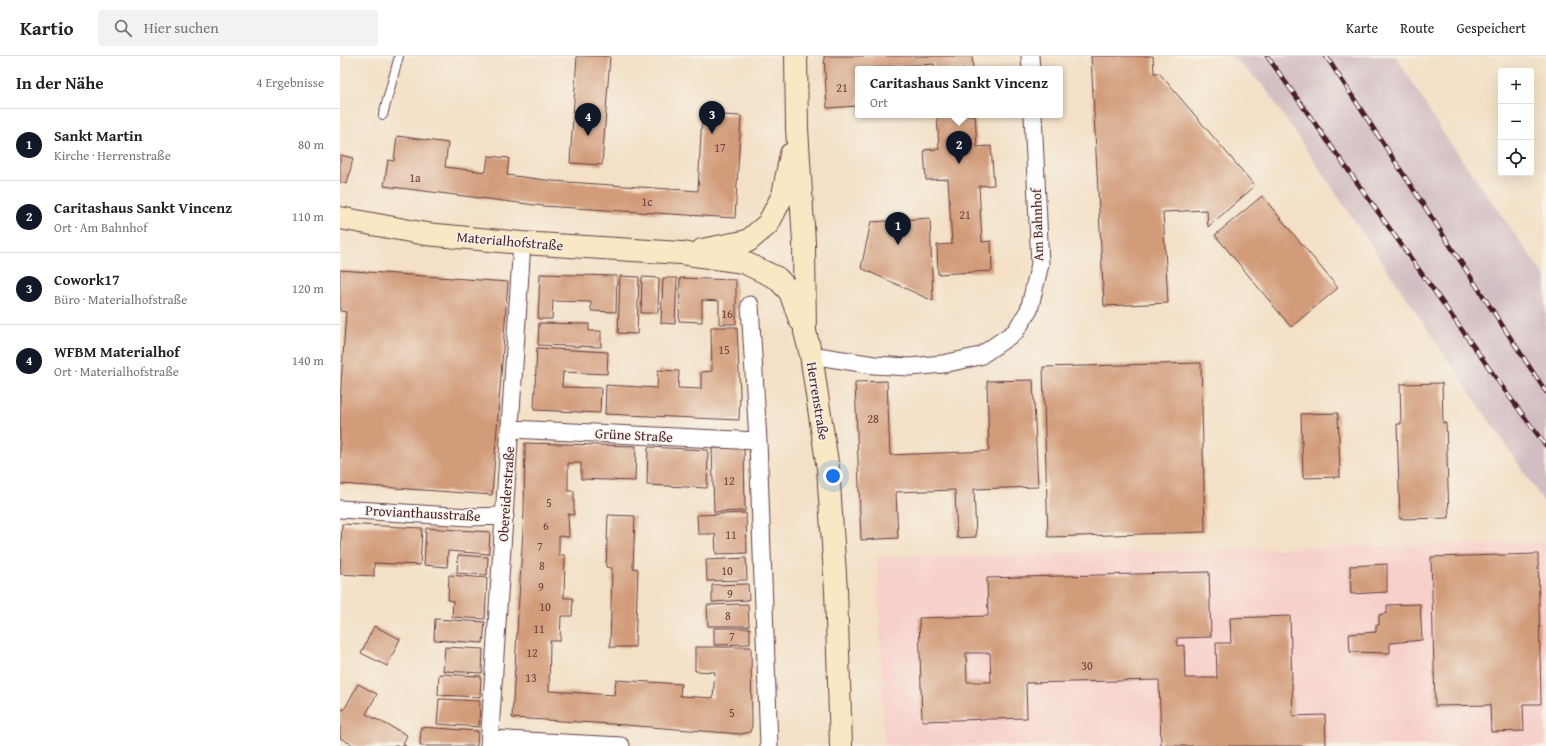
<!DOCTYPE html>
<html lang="de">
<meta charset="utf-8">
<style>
body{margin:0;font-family:"Gentium Book Plus",serif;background:#f2f2f2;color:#222}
.controls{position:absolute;right:12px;top:12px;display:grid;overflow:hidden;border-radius:4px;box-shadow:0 4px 16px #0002}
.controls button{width:36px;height:36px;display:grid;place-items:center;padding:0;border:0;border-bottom:1px solid #e0e0e0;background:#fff;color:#222;font:20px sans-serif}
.you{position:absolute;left:493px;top:420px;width:14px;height:14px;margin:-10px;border:3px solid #fff;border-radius:50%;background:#1a73e8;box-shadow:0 0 0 6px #1a73e833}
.badge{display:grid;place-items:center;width:26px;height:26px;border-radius:50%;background:#111827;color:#fff;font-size:13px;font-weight:700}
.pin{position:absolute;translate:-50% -33px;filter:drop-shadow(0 1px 2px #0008)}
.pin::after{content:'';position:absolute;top:21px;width:14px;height:12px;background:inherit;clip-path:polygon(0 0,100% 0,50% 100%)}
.popup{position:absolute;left:515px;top:10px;width:208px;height:52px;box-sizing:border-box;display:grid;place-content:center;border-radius:4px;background:#fff;filter:drop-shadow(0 1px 3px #0005);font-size:13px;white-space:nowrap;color:#767676}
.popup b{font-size:15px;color:#222}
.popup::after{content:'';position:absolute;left:50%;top:100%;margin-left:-8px;border:8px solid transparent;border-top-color:#fff}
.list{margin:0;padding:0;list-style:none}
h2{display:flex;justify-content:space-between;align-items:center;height:52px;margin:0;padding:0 16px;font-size:17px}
h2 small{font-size:13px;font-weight:400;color:#767676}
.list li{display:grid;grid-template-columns:26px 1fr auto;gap:12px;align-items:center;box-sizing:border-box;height:72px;padding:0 16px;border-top:1px solid #e0e0e0}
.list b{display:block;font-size:15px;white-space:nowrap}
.list p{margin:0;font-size:13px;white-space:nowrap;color:#767676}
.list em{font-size:13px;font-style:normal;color:#767676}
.icon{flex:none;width:22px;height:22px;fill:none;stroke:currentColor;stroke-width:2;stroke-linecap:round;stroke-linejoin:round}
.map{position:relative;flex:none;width:1206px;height:690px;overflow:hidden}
header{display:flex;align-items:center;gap:24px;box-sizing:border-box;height:56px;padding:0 20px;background:#fff;border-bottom:1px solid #e0e0e0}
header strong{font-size:19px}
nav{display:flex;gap:22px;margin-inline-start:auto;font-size:14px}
.search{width:280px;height:36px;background:#f2f2f2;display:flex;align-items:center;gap:10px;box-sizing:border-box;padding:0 14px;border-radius:4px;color:#767676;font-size:15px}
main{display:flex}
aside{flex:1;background:#fff}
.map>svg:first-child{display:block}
.built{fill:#f7d0cb}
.industrial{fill:#d2bec2}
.building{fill:#d29b79;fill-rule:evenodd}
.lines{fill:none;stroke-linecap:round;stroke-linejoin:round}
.lane-casing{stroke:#633c42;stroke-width:10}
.street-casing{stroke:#633c42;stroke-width:19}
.secondary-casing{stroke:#633c42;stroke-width:24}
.lane{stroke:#fff;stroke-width:8}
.street{stroke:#fff;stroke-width:17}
.secondary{stroke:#f8e8c3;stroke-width:22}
.rail-casing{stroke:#4a1f2b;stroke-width:4.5}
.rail{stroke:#f7f3e8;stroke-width:3;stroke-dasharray:9;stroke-linecap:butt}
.labels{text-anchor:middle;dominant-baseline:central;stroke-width:3;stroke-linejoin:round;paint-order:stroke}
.number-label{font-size:12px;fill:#6c3e3e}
.street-label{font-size:14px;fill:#4a1f2b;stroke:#f7f3e8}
</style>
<header>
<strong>Kartio</strong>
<div class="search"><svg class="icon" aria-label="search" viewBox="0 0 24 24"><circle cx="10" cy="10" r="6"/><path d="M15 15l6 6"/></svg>Hier suchen</div>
<nav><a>Karte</a><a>Route</a><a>Gespeichert</a></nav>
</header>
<main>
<aside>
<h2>In der Nähe<small>4 Ergebnisse</small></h2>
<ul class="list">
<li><span class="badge">1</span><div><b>Sankt Martin</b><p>Kirche · Herrenstraße</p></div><em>80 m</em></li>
<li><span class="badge">2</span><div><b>Caritashaus Sankt Vincenz</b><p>Ort · Am Bahnhof</p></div><em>110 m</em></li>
<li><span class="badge">3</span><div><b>Cowork17</b><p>Büro · Materialhofstraße</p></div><em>120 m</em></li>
<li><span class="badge">4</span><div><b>WFBM Materialhof</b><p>Ort · Materialhofstraße</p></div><em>140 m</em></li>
</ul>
</aside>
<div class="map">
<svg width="1206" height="690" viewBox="0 0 1206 690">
<rect width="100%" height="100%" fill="#f7f3e8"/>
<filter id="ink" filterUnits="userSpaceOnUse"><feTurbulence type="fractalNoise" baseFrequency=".025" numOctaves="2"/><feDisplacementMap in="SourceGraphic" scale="8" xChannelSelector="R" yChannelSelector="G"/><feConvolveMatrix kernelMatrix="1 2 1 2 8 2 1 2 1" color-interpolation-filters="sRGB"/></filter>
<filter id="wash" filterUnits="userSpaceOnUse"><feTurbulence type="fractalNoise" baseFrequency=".012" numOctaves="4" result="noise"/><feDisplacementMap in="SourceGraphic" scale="16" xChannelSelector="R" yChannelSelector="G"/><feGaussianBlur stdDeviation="0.9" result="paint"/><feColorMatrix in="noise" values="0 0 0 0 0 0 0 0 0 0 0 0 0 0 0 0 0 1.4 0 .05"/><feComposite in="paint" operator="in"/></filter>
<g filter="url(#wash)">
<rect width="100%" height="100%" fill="#f3e0c6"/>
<path class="built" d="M1206,486v204h-662l-7,-189 166,-3z"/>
<path class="industrial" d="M891,0h165l45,74 105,148v227l-283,-420z"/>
<g id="blocks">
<path class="building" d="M237,0h33l-8,109 -32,-2z
M484,0h148l1,13h-38l-1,-5 -76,5v37l-31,2z
M751,0h62l1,17h5l96,113 -47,41 -1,-17 -44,2 5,91 -64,3z
M362,58l39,2 -6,102 -192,-12 -159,-20 4,-26 6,1 3,-25 51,7 -3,24 41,5 2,-16 21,2 -2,17 46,6 145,10z
M597,59h38l2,32 14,-1 3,39 -15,1 3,56 9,-1 1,30 -54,3 -1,-29 15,-1 -4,-65 -22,1 -2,-30 15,-1z
M0,99l13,3 -6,26 -7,-2z
M922,140l76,92 -47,39 -76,-92z
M590,162l3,83 -72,-33 10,-46z
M0,214l168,12 -16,213 -152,-11v-85l6,-87 -6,-1z
M200,218l77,2 -1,36 -25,-1v-9l-38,-1 -1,18h-14z
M280,220l19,1 -2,57 -19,-1z
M302,221l17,1 -1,35h-17z
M323,222h14l-2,46 -14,-1z
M340,222l56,2v44h-17v-23l-17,-1v22l-23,-1z
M199,267l50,1v7h12v16l-63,-2z
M371,271h26l3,67 -1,26 -134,-6 1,-29 51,3 1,-18 21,1 -1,17 23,1v-17l11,-1z
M197,292l71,4 -1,22 -44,-2 -1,15 39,1 -1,25 -66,-3z
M861,307l4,169 -157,5 -5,-170z
M693,324l5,107 -64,2 2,48 -19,1 -2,-48 -59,2 2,46 -37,2 -6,-158 32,-1 3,74 99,-4 -2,-70z
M1102,327l1,40h3l3,95 -49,1 -3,-95h4l-1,-40z
M998,357l2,64 -37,1 -2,-64z
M185,387l111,3 -1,35 -54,-2v-16h-13v28h6v24l-6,-1 1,23 -10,-1v19h6l-1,43h9l-1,18h-11l-1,25h-10l-1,50 65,4 2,-15 65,4 -1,12 33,2 2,-26 -20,-1v-24h56l1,79 -2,6 -9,2 -129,-10 -100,-6 12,-205z
M308,391l60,3 -1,38 -60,-3z
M372,392h32l1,63 -31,1z
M406,457l1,40 -31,1 -1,-20h-17l-1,-19z
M268,459l27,1 -2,52 5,1 -3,78h-25l2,-79 -6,-1z
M2,468l80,4 -2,37 -46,-2v13l-34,-2z
M86,472l64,4 -1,22 -41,-3 -1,16 -23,-2z
M1198,498l3,150h-18l1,27 -33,1 -1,-27 -55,1 -4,-149z
M118,499l30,2 -1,18 -30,-2z
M406,502l1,22 -40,1 -1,-21z
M1047,508v28l-36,2 -1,-28z
M869,516l2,65 -34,1v8l7,-1 1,33h32l-1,-35h15l-1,-25 60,-2 3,100 32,-1 1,31h-165l-2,-66 -133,3 1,35 -105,3 -3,-103 69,-2 -1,-38zM626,597h24l1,29h-24z
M109,519l38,3 -2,41 -33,-2 1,-16 -5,-1z
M408,528l1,16 -37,2v-17z
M408,548l1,22h-41l-1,-21z
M1080,548l2,36 -32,3v10l-40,-1 -1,-18 27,-2v-7h3v-10l8,-2v-8z
M95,563l50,3 -2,21 -49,-3z
M34,570l26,13 -13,27 -26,-13z
M374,572h36v16l-36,1z
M105,591l38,2 -1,24 -39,-2z
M99,618l42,2 -1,21 -42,-2z
M18,628l19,10 -11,20 41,21 -4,9 3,2h-51l-15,-8v-30l4,2z
M99,643l41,2 -1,26 -42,-3z
M81,671l57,4 -1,15h-57z"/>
</g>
</g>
<g filter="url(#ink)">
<use href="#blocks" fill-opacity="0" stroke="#633c42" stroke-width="1"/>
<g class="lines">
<g class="lane-casing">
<path id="lane" d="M43,59l16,-59"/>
</g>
<g class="street-casing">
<path id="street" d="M690,0l1,13
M410,249l8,136 11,305
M471,299l63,10 36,2 33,-3 37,-8 35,-24 14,-22 11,-46 -7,-149
M171,373l247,12
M0,453l129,8 36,-1
M150,683l131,7
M149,690l33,-503"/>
</g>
<g class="secondary-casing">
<path id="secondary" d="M456,0l1,72 7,114 1,90 6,23 17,114 8,121 5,156
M0,162l86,16 96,9 159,10 62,9 34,16 13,14 10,28
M362,194l46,-9 20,-17 15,-29 8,-41"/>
</g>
<use href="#lane" class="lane"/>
<use href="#street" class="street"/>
<use href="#secondary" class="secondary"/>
<g class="rail-casing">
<path id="rail" d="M927,0l239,336 40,54
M986,0l220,336"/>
</g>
<use href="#rail" class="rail"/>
</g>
</g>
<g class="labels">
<g class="number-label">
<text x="502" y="31">21</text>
<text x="380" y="91">17</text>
<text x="75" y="121">1a</text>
<text x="307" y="145">1c</text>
<text x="625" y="158">21</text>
<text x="387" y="257">16</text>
<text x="384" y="293">15</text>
<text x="533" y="362">28</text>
<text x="389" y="424">12</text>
<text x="209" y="446">5</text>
<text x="206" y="469">6</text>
<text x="391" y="478">11</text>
<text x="200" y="490">7</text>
<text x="202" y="509">8</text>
<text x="387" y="514">10</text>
<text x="201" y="530">9</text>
<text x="390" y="537">9</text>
<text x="205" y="550">10</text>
<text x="388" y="559">8</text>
<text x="199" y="572">11</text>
<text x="392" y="580">7</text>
<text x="192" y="596">12</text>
<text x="747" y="609">30</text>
<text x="191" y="621">13</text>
<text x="392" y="656">5</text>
</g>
<g class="street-label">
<text transform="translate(697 169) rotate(-92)">Am Bahnhof</text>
<text transform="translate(170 185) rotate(5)">Materialhofstraße</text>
<text transform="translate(478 345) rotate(81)">Herrenstraße</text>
<text transform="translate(294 379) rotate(3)">Grüne Straße</text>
<text transform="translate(166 438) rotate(-86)">Obereiderstraße</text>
<text transform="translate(83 457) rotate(3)">Provianthausstraße</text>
</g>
</g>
</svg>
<div class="controls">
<button>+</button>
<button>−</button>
<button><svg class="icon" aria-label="locate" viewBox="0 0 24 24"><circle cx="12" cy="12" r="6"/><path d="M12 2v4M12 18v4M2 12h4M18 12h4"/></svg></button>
</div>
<div class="you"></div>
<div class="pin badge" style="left:558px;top:189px">1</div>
<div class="pin badge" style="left:619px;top:108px">2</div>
<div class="popup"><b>Caritashaus Sankt Vincenz</b>Ort</div>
<div class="pin badge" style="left:372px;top:78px">3</div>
<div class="pin badge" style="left:248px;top:80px">4</div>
</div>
</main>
